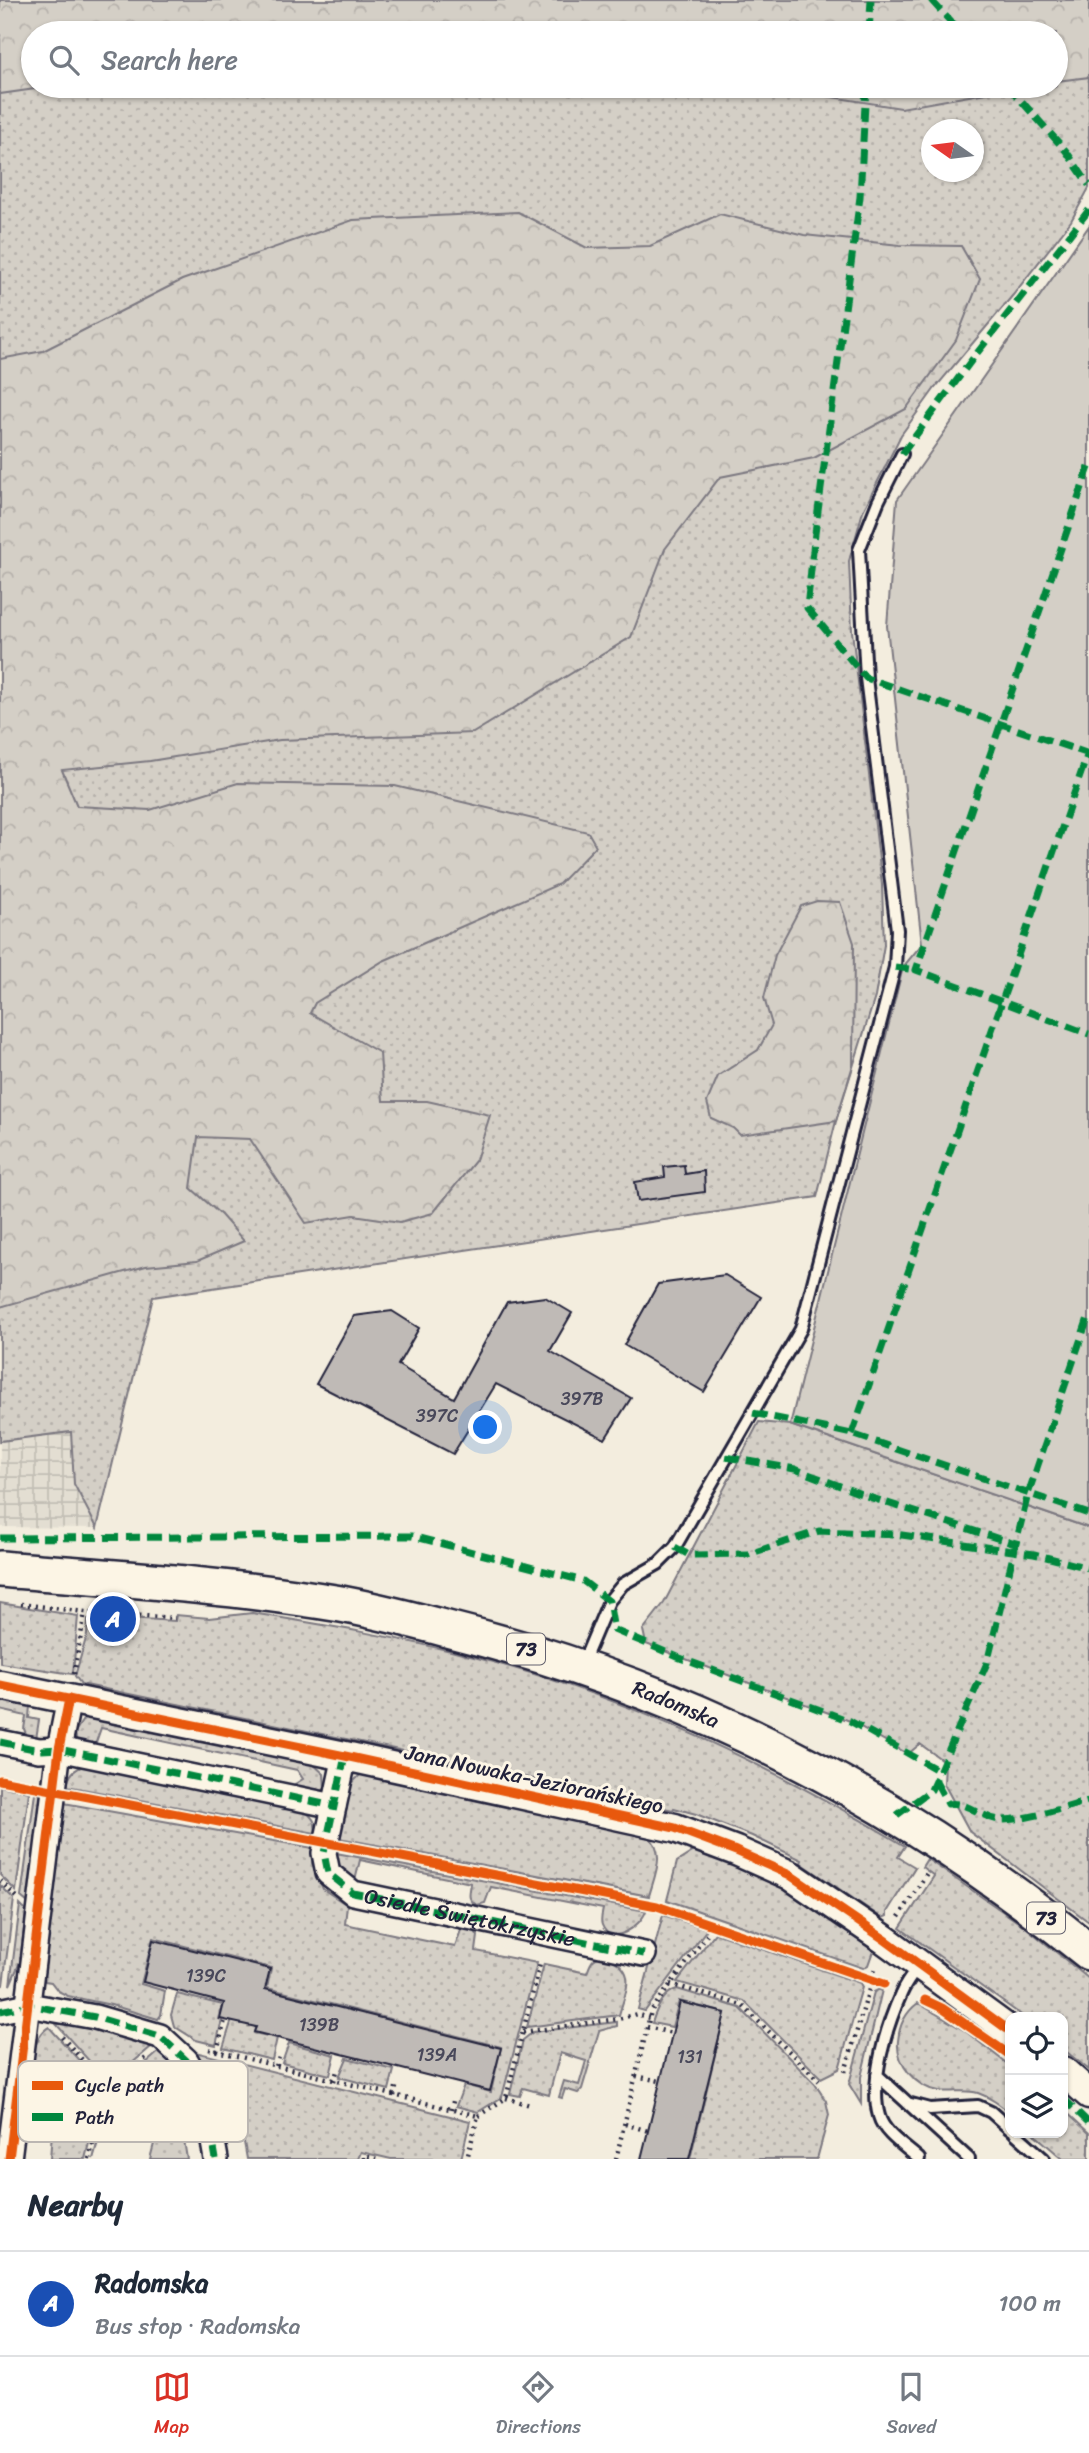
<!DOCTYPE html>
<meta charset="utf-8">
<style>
body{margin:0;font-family:Sriracha,sans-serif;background:#f2f2f3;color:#1f2937}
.controls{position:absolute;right:21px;bottom:21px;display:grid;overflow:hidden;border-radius:14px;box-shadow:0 2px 5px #0004}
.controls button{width:63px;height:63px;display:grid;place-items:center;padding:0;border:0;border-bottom:2px solid #e0e1e3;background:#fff;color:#1f2937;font:35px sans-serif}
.compass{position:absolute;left:921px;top:119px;width:63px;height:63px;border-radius:50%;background:#fff;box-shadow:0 2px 5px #0004;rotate:284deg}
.you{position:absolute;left:486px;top:1428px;width:24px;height:24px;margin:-18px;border:5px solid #fff;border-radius:50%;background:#1a73e8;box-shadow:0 0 0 10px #1a73e833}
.badge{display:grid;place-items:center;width:46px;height:46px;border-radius:50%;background:#d93025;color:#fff;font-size:23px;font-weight:700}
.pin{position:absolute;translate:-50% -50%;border:4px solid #fff;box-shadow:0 2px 7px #0006}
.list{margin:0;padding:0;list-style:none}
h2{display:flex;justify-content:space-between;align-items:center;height:91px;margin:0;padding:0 28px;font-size:30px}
h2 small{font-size:23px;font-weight:400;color:#747a83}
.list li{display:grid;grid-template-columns:46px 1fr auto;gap:21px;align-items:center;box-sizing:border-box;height:105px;padding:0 28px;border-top:2px solid #e0e1e3}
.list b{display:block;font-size:26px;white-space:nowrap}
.list p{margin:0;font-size:23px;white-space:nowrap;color:#747a83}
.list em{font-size:23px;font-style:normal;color:#747a83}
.icon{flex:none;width:38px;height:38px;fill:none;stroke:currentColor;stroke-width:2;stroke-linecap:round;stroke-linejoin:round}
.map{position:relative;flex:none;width:1089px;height:2159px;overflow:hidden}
.search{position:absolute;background:#fff;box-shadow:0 2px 5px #0004;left:21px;right:21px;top:21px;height:77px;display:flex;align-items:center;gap:18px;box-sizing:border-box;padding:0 24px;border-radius:38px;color:#747a83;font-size:26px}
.sheet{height:196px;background:#fff}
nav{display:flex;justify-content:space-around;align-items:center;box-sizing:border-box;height:98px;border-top:2px solid #e0e1e3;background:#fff;font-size:19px;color:#747a83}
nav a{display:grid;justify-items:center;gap:4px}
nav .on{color:#d93025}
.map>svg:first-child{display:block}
.industrial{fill:url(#industrial-grid)}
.grass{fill:url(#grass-dots);stroke:#7b7880;stroke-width:2;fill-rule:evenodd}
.forest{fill:url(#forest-crowns);stroke:#7b7880;stroke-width:2}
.garden{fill:#d4cfc6;stroke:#7b7880;stroke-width:2}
.building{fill:#bfbab6;stroke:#22223b;stroke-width:2}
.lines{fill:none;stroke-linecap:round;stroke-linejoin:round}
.service-casing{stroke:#22223b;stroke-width:16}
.minor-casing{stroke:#22223b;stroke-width:28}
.tertiary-casing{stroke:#22223b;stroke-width:33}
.primary-casing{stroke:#22223b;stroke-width:40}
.path{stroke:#22223b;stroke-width:4.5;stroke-dasharray:2 5;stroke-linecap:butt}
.service{stroke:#fcf5e5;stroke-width:10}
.minor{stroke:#fcf5e5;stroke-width:23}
.tertiary{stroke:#fcf5e5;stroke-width:28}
.primary{stroke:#fcf5e5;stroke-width:35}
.quiet{stroke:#00873e;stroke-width:7;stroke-dasharray:14 7;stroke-linecap:butt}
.cycleway-casing{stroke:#fcf5e5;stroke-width:13}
.cycleway{stroke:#e8590c;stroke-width:9}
.labels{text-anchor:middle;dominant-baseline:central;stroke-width:6;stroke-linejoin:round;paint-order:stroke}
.number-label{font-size:18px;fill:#49485a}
.shield{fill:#fcf5e5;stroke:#63616e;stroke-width:2}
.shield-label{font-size:19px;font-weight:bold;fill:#22223b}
.street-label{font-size:21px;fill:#22223b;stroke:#fcf5e5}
.key{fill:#fcf5e5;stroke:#bbb6b2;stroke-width:2}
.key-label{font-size:19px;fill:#22223b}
</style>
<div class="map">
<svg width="1089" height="2159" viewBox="0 0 1089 2159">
<defs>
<pattern id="industrial-grid" width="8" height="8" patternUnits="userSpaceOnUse" patternTransform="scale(1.75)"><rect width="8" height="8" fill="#e3ded2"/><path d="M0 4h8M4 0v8" fill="none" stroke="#c2beb5"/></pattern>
<pattern id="grass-dots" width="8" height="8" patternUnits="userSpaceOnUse" patternTransform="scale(1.75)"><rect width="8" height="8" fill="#d4cfc6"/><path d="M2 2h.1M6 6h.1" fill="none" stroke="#b6b1ab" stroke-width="1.8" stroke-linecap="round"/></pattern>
<pattern id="forest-crowns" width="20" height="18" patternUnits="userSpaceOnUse" patternTransform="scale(1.75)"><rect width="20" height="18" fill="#d4cfc6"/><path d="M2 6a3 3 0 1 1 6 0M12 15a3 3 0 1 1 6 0" fill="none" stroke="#b6b1ab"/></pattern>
</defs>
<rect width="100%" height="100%" fill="#f3edde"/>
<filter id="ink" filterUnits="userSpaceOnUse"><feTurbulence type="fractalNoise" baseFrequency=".0143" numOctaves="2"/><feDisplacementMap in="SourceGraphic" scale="14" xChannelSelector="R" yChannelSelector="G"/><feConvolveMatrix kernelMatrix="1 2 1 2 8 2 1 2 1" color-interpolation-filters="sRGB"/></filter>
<g filter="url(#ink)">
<path class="industrial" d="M71,1432l3,52 23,44 -97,-1v-87z"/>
<path class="grass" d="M0,0h1089v188l-18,33 -58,74 -78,93 -34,47 -38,76 -14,50 3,70 30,254 2,60 -9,52 -39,124 -19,76 -664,100 -56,231 -23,-44 -3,-52 -71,9zM33,33h1023v53h-1023zM932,130h42v42h-42z
M759,1422l31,3 299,103v394l-119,-90 -26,-48 1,-22 -25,-18 -12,10 -58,-33 -204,-77 -3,-14 21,-27z
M0,1603l78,13 -5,58 -73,-11z
M252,1613c73,12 146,24 218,43 155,39 299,108 435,190l-7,11 17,10 -28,45v4l-5,2 -81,-55 1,-3 -50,-24 -56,-22 -22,-6 -1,2 -221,-49 -371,-77 -6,-8 12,-41 1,-16 5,-3 82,5 1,-6 33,3z
M0,1698l30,7 -1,13 10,2 -3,19 -9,-3 -3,-7 2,-13 -26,-6z
M86,1715l226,48 12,11 1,14 -3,4 -35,-3 16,-10 -6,-9 -196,-42 -6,17h-13l-6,-6 -1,-7z
M86,1765l219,46c8,7 12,11 10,22l-248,-47c2,-12 7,-17 19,-21z
M360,1775h10l277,60c20,16 8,39 2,61l-310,-58 11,-53z
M0,1786l29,6 -13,99 -16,-16z
M35,1793l7,1 -14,109 -7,-6z
M64,1803l249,45 -1,15 11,26 24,16 -2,19 110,23 6,-17 12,-1 5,7 -2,15 61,12 -35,134 -24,15 -22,-6 8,-21 27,7 10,-45 -234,-59 4,-20 -118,-30 -12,46 24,7 -4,24 -3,4 -47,-14 -43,-9 -10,-5 -7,-9 -6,-1 -2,-8z
M694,1851l6,1c59,24 129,52 173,99l-5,14 -5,3 -196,-68 10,-38z
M336,1853l310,58c-5,15 -35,37 -44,14 -2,-4 0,-11 1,-16l-112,-22 -6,16 -8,2c-11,-6 -7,-12 -6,-22l-111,-23 -5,21 -19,-16z
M927,1859l101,70 61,50v91l-26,-21v-32h-39l-124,-89 34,-52 -12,-9z
M0,1885l14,14 -11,86 -3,2z
M20,1905l6,6 -6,51 -10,23z
M663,1915l44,14 -62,82 -7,-2z
M715,1933l145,50 2,4 -23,82 -18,9 -77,-77 -67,-19z
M605,1956c33,14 22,31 14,59l-92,12 17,-63 43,9c4,-11 5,-16 18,-17z
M677,1989l63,19 75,76 11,17 3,14 -12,44h-127l35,-146 -46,-12 -7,26 -20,-4c4,-13 11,-30 25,-34z
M878,1990h4l-21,87v27l-12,-20 25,-92z
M177,1994l46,11 -4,14 3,1 -6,25 -20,-5 -22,-14 -3,-11z
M918,2003l47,28 45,35v47c-10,-8 -20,-16 -32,-20 -13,-4 -26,0 -39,-2 -23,-3 -43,-27 -41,-50 1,-16 8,-29 20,-38z
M236,2007l22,6 -4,20 23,5 -5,22 -49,-12z
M617,2022v4l-18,5 -17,58 -4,4 -13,-4 -3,9 -3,-1 5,-16 15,4 7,-24 -26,-8 -11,42 -26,-7 -3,8 -10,-2 13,-54 10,-8z
M56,2024c26,-3 72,13 96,22l-43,37z
M49,2027l54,60 -18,72h-35l5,-68c-6,-2 -17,-1 -21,-7 -9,-13 1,-50 15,-57z
M289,2043l46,12 -5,20 -48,-12z
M160,2051c22,14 28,35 37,58l-17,6 7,44h-37l10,-38 -52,-13 -15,51 17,-65z
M195,2052l275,69 -9,38h-70l-30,-7 -3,7h-111l-11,-62 -19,4 -14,-37z
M347,2058l47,12 -5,20 -50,-13z
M1063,2109l26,24v26h-26l-30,-26h30z"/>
<path class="forest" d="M0,0h1089v77l-33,4v-48h-344l-3,-5 -109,5h-567v53h23l-56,8z
M763,86h263l-125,22z
M518,212l69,36 63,-2 70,-32 84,21 96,10 61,1 19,33 -24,61 -50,69 -92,49 -94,19 -55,72 -34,88 -158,96 -193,7 -130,21 -88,9 15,36 73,4 88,-27 157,3 193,46 8,14 -37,38 -176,77 -68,42 -5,10 70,40 3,48h44l63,14 -14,45 -43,53 -33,9 -46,-7 -48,8 -56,-84 -52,-2 -7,51 30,27 23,26 -47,20 -51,5 -146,41v-948l43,-8 139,-71 171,-60z
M817,901l23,1 14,41 -1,122 -17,56 -96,14 -7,-7 -22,-10 -4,-16 11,-26 40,-26 14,-25 -8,-27 11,-43 26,-49z"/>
<path class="garden" d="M1089,226v1302l-299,-103 113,-458 19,-23 -35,-318 10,-126z"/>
<path class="building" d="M684,1165l1,9 19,-3 1,21 -67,9 -3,-19 30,-5 -1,-10z
M725,1275l36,22 -57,95 -80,-47 34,-61z
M545,1297l27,16 -22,38 81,47 -26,41 -109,-55 -43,70 -137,-70 38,-68 38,-5 27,17 -21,37 56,33 53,-96z
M153,1940l117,29 -5,20 236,59 -11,43 -236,-59 2,-5 -36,-8 4,-16 -81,-21z
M680,2002l45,11 -36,146h-48z"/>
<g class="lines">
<g class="service-casing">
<path id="service" d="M582,1665l27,-64 14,-17 35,-20 17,-17 126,-218 94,-362 2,-37 -31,-252 -7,-128 19,-48 24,-48
M919,1966c-7,9 -14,18 -18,28 -14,31 -32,88 -22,122 5,18 27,31 40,43
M877,2075l92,84
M911,2104l19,5 48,-3 13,6 19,17
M1015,2133l29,26"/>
</g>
<g class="minor-casing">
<g id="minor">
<path d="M0,1742l39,8 20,-1 275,57"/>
<path id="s1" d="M345,1756l-21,97 4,20 25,20 291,61"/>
<path d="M0,2011l28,-6 67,12 65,19 26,24 9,15 7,15 6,24 8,45"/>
<path d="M9,2159l50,-410 10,-50"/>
</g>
</g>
<g class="tertiary-casing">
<path id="tertiary" d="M0,1685l345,71 330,72 61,23 54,24 94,64 126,92
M1063,2071l26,23"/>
</g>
<g class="primary-casing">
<g id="primary">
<path id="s2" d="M0,1569c114,9 228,16 341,35 37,7 73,16 110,26 237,59 449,168 638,322"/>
</g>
</g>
<path class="path" d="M21,1604l64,8 90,6
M74,1674l11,-62
M0,1881l17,16
M899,1917l28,-44 -2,-2
M670,1984l72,21 77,76
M647,2027l25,6
M523,2032l95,-13 19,-5 12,4
M62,2037l46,52
M209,2049l269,67 -11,43
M217,2051l8,-31
M276,2066l4,-12
M845,2072l31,-107
M636,2076l24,5
M334,2081l4,-13
M394,2096l3,-13
M506,2098l24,7
M451,2110l3,-13
M478,2116l28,-18 34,-134
M625,2124l23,7
M89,2159l19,-70 38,-31
M364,2159v-3l12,3
M616,2159l35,-148 59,-80"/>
<use href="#service" class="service"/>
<use href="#minor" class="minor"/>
<use href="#tertiary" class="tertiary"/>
<use href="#primary" class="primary"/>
<path class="quiet" d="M931,0l30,33
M869,33l2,-33
M866,86l-6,111 -46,344 -7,67 59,70 223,76
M1008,86l58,65 23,34
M902,454l72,-97 115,-147
M1089,467l-173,503 173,64
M895,967l21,3
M753,1413l99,21 237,80
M852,1434l236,-681
M726,1457l69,12 77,29 143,46
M0,1538l412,-2 171,45 26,20 5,29 66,28 170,63 91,51
M675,1547l14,8 60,-1 70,-23 76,3 139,20 55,14
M0,1742l39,8 20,-1 275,57
M345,1756l-21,97 4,20 25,20 291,61
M936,1782l12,22c18,-4 34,15 53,16 29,0 60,-12 88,-19
M897,1815l34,-25 56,-127 41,-169 61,-179
M0,2011l28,-6 67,12 65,19 26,24 9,15 7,15 6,24 8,45
M1063,2098l26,25"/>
<g class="cycleway-casing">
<path id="cycleway" d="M0,1685l345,71 330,72 61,23 54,24 94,64 126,92
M0,1780l657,126 227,78
M925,2000l17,8 68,47
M9,2159l50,-410 10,-50"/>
</g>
<use href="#cycleway" class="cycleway"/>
</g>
</g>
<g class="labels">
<g class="number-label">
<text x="582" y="1399">397B</text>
<text x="437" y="1416">397C</text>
<text x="206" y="1976">139C</text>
<text x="319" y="2025">139B</text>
<text x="437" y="2055">139A</text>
<text x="690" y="2057">131</text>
</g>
<g class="shield">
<rect x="507" y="1633.5" width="38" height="31" rx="5"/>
<rect x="1027" y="1902.5" width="38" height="31" rx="5"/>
</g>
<g class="shield-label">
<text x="526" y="1649">73</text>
<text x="1046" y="1918">73</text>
</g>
<g class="street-label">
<text stroke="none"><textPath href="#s2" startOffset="693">Radomska</textPath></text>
<text transform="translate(534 1779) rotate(12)">Jana Nowaka-Jeziorańskiego</text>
<text stroke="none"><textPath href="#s1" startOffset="271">Osiedle Świętokrzyskie</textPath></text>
</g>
</g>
<rect x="18" y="2061" width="230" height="81" rx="10" class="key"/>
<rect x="32" y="2081" width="31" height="9" fill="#e8590c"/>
<rect x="32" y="2113" width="31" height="8" fill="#00873e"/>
<g class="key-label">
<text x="75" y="2092">Cycle path</text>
<text x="75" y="2124">Path</text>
</g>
</svg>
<div class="controls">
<button><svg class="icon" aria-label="locate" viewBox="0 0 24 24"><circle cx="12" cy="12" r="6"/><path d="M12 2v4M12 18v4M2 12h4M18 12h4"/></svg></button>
<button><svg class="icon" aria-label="layers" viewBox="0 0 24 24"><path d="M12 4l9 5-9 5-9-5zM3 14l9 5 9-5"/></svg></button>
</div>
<svg class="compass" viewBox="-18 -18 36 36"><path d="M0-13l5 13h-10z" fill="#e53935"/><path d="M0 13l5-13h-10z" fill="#747a83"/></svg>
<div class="you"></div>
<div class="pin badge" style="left:113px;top:1619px;background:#1a4fb4">A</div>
<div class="search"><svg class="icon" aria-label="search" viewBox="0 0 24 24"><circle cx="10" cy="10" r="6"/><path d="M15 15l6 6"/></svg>Search here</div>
</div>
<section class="sheet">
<h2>Nearby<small></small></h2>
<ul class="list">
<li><span class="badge" style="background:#1a4fb4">A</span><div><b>Radomska</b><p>Bus stop · Radomska</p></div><em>100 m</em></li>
</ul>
</section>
<nav>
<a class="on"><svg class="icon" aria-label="map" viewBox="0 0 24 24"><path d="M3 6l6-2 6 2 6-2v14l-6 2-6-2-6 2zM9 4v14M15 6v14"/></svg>Map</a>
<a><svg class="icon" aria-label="directions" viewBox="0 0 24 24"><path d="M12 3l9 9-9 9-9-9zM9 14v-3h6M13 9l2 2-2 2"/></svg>Directions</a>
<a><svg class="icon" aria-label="saved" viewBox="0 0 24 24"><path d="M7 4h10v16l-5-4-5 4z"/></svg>Saved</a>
</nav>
